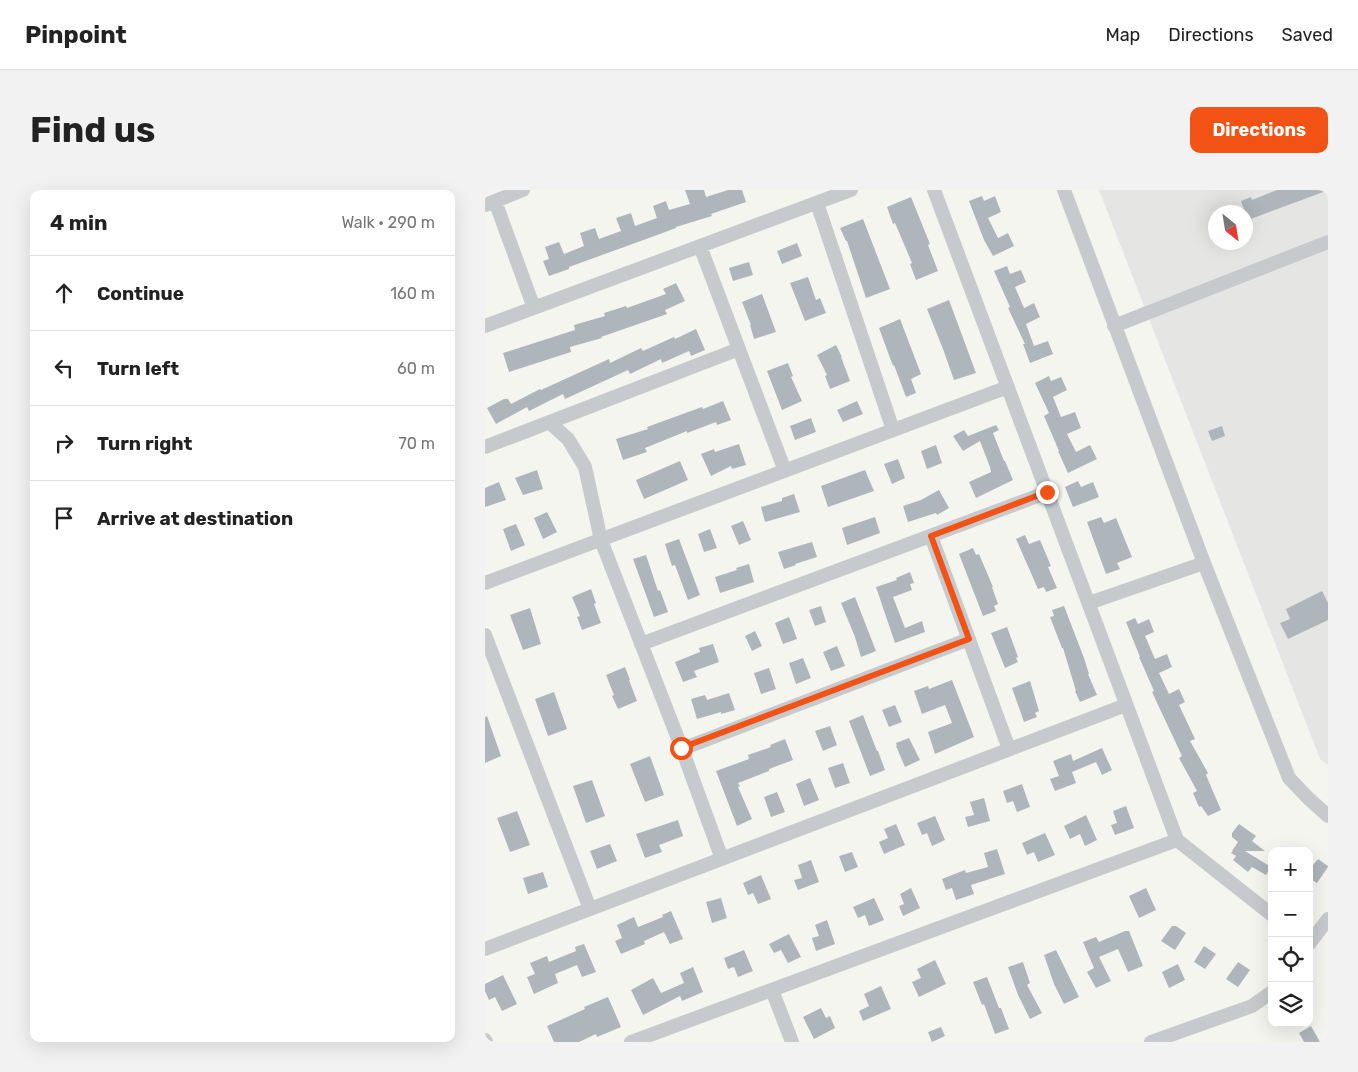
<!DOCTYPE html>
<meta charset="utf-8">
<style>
body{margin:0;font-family:Rubik,sans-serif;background:#f2f2f2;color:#222}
.controls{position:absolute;right:15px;bottom:15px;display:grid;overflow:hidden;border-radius:10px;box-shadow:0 5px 20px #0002}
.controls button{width:45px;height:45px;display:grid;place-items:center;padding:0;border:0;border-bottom:1px solid #e0e0e0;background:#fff;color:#222;font:25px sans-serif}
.compass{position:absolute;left:723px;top:15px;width:45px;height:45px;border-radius:50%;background:#fff;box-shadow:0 5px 20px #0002;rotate:150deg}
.stop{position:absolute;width:15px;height:15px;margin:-11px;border:4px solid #f25314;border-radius:50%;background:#fff}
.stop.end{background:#f25314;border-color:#fff;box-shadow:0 1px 5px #0008}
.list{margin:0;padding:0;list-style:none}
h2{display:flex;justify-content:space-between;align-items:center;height:65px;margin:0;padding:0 20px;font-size:21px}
h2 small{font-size:16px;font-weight:400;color:#767676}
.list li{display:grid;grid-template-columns:32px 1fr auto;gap:15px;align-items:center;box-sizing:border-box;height:75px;padding:0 20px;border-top:1px solid #e0e0e0}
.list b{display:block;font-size:19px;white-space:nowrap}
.list em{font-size:16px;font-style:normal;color:#767676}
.icon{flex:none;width:28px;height:28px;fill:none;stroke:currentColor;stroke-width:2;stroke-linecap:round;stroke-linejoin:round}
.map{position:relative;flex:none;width:843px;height:852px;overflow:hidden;border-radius:10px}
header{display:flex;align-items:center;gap:30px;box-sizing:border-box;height:70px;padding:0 25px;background:#fff;border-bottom:1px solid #e0e0e0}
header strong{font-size:24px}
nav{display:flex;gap:28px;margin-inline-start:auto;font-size:18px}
.intro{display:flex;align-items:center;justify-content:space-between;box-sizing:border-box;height:120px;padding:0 30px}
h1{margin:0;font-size:35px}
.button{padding:12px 22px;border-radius:10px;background:#f25314;color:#fff;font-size:18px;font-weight:700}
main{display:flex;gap:30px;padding:0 30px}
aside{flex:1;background:#fff;border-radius:10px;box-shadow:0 5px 20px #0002}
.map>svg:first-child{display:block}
.built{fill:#e5e6e4;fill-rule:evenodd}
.building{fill:#aeb6bb}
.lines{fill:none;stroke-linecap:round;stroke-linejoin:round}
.street{stroke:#c7cacd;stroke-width:14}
.route{stroke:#f25314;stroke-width:6}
</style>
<header>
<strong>Pinpoint</strong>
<nav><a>Map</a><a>Directions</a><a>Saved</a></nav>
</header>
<div class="intro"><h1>Find us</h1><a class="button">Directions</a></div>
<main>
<aside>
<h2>4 min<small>Walk · 290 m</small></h2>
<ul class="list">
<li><svg class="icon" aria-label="ahead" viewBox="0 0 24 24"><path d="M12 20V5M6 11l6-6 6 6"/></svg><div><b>Continue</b></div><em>160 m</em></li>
<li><svg class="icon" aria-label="left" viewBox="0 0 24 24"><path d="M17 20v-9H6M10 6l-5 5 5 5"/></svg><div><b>Turn left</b></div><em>60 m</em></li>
<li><svg class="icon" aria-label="right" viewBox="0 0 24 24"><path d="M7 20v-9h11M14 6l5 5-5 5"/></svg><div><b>Turn right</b></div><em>70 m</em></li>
<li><svg class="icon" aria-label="arrive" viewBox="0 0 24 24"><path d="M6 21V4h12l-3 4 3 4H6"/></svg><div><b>Arrive at destination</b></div></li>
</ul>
</aside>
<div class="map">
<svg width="843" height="852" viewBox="0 0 843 852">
<rect width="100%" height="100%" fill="#f5f5f0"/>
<path class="built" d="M614,0h229v575l-8,-6zM731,22h30v30h-30z"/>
<path class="building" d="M200,0h19l2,7 22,-7h14l4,12 -35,12 1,2 -36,11v1l-27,10 -80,29v2l-20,7 -6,-15 6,-2 -4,-12 14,-5 5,12 20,-8 -4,-13 15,-5 4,11 22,-8 -5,-13 15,-5 4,13 22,-8 -4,-12 13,-5 3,9 21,-6z
M792,0h49v1l-78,29 -7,-19 10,-4 1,3z
M497,6l2,5 11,-5 6,16 -13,6 10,20 10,-5 6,13 -21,10 -9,-16 -15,-39z
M426,7l19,47 -2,1 10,26 -22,9 -6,-16 2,-1 -17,-40 -2,1 -6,-17z
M378,29l27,70 -24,9 -19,-57h-1l-6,-13z
M312,53l5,13 -20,8 -5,-13z
M264,72l4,13 -20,6 -4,-13z
M522,76l3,8 11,-4 5,12 -11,5 9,21 10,-5 6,14 -14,7 8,22 14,-5 5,13 -23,9 -7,-19h2l-17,-36 2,-1 -16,-36z
M323,87l8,23 4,-2 6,15 -21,8 -15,-38z
M191,93l9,18 -20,9 2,4 -66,23 1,1 -32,9 1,5 -62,20 -6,-19 72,-23 -1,-5 31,-9 -1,-3 22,-7 1,2 39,-14 -3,-5z
M277,104l14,38 -22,7 -4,-14h1l-9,-23z
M464,110l27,73 -22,7 -11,-31 -16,-40z
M415,129l21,55 -10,5 5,14 -10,4 -12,-32 -1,1 -14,-38z
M211,139l9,21 -14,6 -2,-5 -27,12 -1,-4 -31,15 -2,-4 -63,29 -2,-5 -34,17 -2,-4 -31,17 -9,-16 17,-9h4l3,5 29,-15 1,1 68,-31 1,4 31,-15 2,3 31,-14 1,2z
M351,155l6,12h-1l9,24 -20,8 -5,-13 2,-1 -10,-20z
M303,173l5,13 -2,1 11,24 -20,9 -15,-39z
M564,186l2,5 10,-4 6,13 -14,7 8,20 14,-5 6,16 -14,6 9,18 14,-7 7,14 -29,14 -10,-22h1l-15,-35 5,-3 -14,-30z
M238,211l8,19 -14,5 -1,-3 -29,11v-2l-42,17 2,4 -24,8 -7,-21 32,-10 -1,-2 55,-20 1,2z
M372,211l6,13 -20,8 -6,-12z
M326,228l5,14 -21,8 -5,-14z
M511,235l3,5 -6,3 11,28h1l8,19 -37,18 -7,-16 22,-10 -1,-5 -10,-26 -17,10 -10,-15 11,-6 4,6z
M737,236l3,10 -13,5 -4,-10z
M254,254l7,21 -14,4 -1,-3 -20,10 -10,-22 13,-5 1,3z
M451,255l6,18 -15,6 -6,-18z
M413,269l7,19 -13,6 -8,-20z
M195,271l8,19 -44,19 -8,-19z
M52,280l6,19 -20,6 -8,-17z
M380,280l9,21 -46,16 -7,-21z
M593,291l3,6 12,-5 6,15 -26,10 -8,-20z
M14,292l7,18 -21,7v-19z
M454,300l10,18 -12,7 -1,-2 -28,9 -5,-16 18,-6z
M309,304l6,18 -35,10 -4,-15 21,-6v-3z
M62,322l10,20 -14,7 -9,-21z
M390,327l5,16 -33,12 -5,-17z
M616,327l3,6 12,-5 16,39 -15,6 3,6 -14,5 -19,-52z
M258,331l8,19 -12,5 -8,-19z
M31,334l9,21 -14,6 -8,-22z
M225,339l7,19 -13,4 -6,-18z
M540,345l4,9 11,-4 11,26 -3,1 9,21 -11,4 -2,-5 -6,2 -22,-50z
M194,349l21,56 -12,5 -13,-35 -3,1 -7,-22z
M327,352l5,15 -22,7 1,1 -12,4 -6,-17z
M488,358l3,7 3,-1 14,33h-1l6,17 -4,2 2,5 -13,5 -24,-62z
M161,365l12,36 2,-1 8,22 -14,5 -21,-58z
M264,374l5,18 -34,11 -5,-16 22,-7 -1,-2z
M425,382l4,11 -4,1 2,6 -19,7 12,31 17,-7 3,11 -30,11 -19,-56 21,-7 -1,-2z
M106,399l5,14 -2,1 7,19 -19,7 -5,-13 3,-1 -8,-19z
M837,401l6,12v17l-40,19 -8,-16 10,-4 -4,-10z
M370,407l21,54 -15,6 -6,-20 -14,-34z
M336,416l5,16 -11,4 -6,-16z
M579,416l20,52 5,16h-1l9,21 -17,7 -5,-11h1l-13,-43h-1l-12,-31 4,-1 -2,-6z
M45,418l11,36 -18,6 -13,-35z
M304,427l8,22 -14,5 -8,-21z
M650,428l3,6 11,-5 5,13 -9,4 10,23 12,-5 5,13 -13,6 10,21 10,-5 6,13 -6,3 16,34 -5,2 18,32 -2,2 15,35 -13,6 -7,-10 -2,1 -6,-14 4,-2 -18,-33 3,-2 -30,-64 2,-1 -15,-34h1l-14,-35z
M522,437l11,30 -2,1 2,4 -13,6 -14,-35z
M270,441l7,15 -10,5 -7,-15z
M228,454l6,18 -25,9 3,6 -14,5 -8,-20 25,-10 -1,-4z
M352,456l8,20 -14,5 -8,-19z
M318,468l8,20 -15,6 -7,-21z
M140,477l5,13h-1l8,21 -19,8 -6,-13 2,-1 -8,-20z
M284,478l7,21 -15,5 -7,-21z
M467,490l22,57 -39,17 -7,-22 24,-9 -7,-18 -23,9 -8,-23 14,-5 1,3z
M545,491l9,30 -4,2 2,4 -13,5 -12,-34z
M69,502l13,37 -19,7 -13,-37z
M244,503l6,17 -14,4v-2l-24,7 -6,-20 14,-4 2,5z
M410,515l7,17 -13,5 -7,-17z
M378,525l14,36h1l7,19 -15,6 -21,-55z
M2,526l14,40 -16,7v-46z
M345,536l7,19 -14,6 -8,-20z
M424,548l11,22 -15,7 -9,-21h1l-1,-3z
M300,549l8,21 -24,9v2l-31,12 2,3 -2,1 14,32 -15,7 -21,-55 33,-12 -1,-4 23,-8 -1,-2z
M617,558l10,22 -10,5 -6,-13 -24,10 4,11 -21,8 -5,-12 9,-3 -6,-15 18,-7 2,7z
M165,566l14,39 -19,7 -15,-38z
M358,573l7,20 -15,5 -7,-20z
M325,588l9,22 -15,6 -8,-22z
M107,590l13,36 -19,7 -13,-37z
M537,594l8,23 -13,5 -4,-11 -6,2 -4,-12z
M292,602l8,20 -14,5 -7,-20z
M499,608l6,23 -22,6 -3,-10 9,-2 -4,-13z
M641,616l8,22 -19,7 -4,-10 6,-2 -4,-12z
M32,621l13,34 -20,7 -13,-34z
M601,625l11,25 -12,6 -5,-12 -10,5 -6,-13z
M450,626l10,24 -13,6 -5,-13 -5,2 -5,-12z
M193,630l5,16 -24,9 3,7 -17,6 -9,-24z
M411,634l9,21 -21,9 -5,-12 9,-4 -4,-9z
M754,634l17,12 -4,5 13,10h-20l26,16 -5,8 -14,-8 -4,5 -15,-12 3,-4 -5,-3 2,-2h-1l6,-9 -6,-5v-4z
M560,643l10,22 -17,7 -4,-10 -7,3 -5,-12z
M125,654l7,17 -20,8 -7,-18z
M512,659l8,25 -34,11 3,9 -18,6 -4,-12 -6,2 -4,-11 23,-9 1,3 22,-6 -4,-14z
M367,662l6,15 -13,5 -6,-16z
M833,669l10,7v1l-11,16 -8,-5v-8z
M326,670l8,22 -21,8 -4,-10 8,-2 -4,-13z
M58,682l5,15 -20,7 -5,-16z
M276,685l10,24 -13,5 -5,-11 -5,2 -5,-12z
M426,698l9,20 -17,8 -4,-10 5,-2 -4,-10z
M661,698l10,22 -17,8 -10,-22z
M236,708l6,20 -15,5 -6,-21z
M389,708l10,22 -15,6 -4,-11 -7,3 -5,-11z
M186,721l12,28 -13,5 -6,-12 -20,9 1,3 -24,10 -6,-13 7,-3 -5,-13 17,-8 4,10 25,-10 -1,-2z
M342,730l8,24 -19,7 -4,-13 7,-2 -4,-11z
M687,736h4l10,7 -11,17 -14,-9z
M640,741h4l14,35 -15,6 -10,-23 -19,8 12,24 -15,7 -9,-16 7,-4 -11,-26 13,-5 3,5z
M304,744l12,23 -13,6 -7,-13 -7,3 -5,-9z
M99,754l12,28 -14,5 -5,-12 -22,9 3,9 -24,11 -7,-17 8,-3 -5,-11 17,-7 2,6 27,-11 -1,-4z
M719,756l12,8 -11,15 -11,-7z
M259,760l9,21 -15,6 -4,-10 -6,2 -4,-11z
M571,760l23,47 -15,7 -10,-20 -10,-29z
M450,770l11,24 -27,13 -7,-15 9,-4 -4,-9z
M538,772l7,21 -3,2 15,28 -12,6 -12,-24 -10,-28z
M753,772l12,8 -12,17 -12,-8z
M693,774l7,16 -16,8 -7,-16z
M208,777l10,25 -21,9 -2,-5 -37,19 -12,-25 22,-12 8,15 23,-10 -4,-10z
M18,785l14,29 -15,7 -7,-14 -6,3 -4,-9v-7z
M502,787l12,31h2l8,21 -14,5 -11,-30 -2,1 -9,-23z
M396,796l10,23 -28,12 -4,-10 10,-5 -5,-12z
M123,807l13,30 -24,10 -1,-3 -17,8h-25l-7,-16 38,-17 -1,-2z
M336,818l5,10 4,-2 5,12 -21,11 -11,-22z
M826,836l9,16h-16l-5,-9z
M456,837l4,9 -13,6 -4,-10z"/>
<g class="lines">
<path class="street" d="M449,0l243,650
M579,0l140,373 85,215 19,20 20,18
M10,11l39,107
M332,13l76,227
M0,15l38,-15
M215,56l85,225
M0,136l366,-136
M629,136l214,-84
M64,232l19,17 17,28 16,73 81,209 40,110
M0,257l254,-98
M446,346l78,213
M0,393l523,-196
M604,413l115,-40
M0,445l105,274
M156,454l407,-152
M197,559l287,-110
M824,754l19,-25
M0,759l641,-244
M287,800l20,52
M0,850l1,2
M146,852l546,-202 95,75
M666,852l101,-36 20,-14"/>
</g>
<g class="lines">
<path class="route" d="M196,558l288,-109 -38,-103 116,-44"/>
</g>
</svg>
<div class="controls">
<button>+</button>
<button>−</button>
<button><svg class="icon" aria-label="locate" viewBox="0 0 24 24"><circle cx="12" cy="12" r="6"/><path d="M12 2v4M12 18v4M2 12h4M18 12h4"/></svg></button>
<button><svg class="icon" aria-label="layers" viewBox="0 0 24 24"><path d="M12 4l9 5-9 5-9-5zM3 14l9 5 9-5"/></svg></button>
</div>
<svg class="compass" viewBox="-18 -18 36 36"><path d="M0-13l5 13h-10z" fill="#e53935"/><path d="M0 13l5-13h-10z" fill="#767676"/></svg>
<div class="stop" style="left:196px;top:558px"></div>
<div class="stop end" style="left:562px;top:302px"></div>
</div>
</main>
